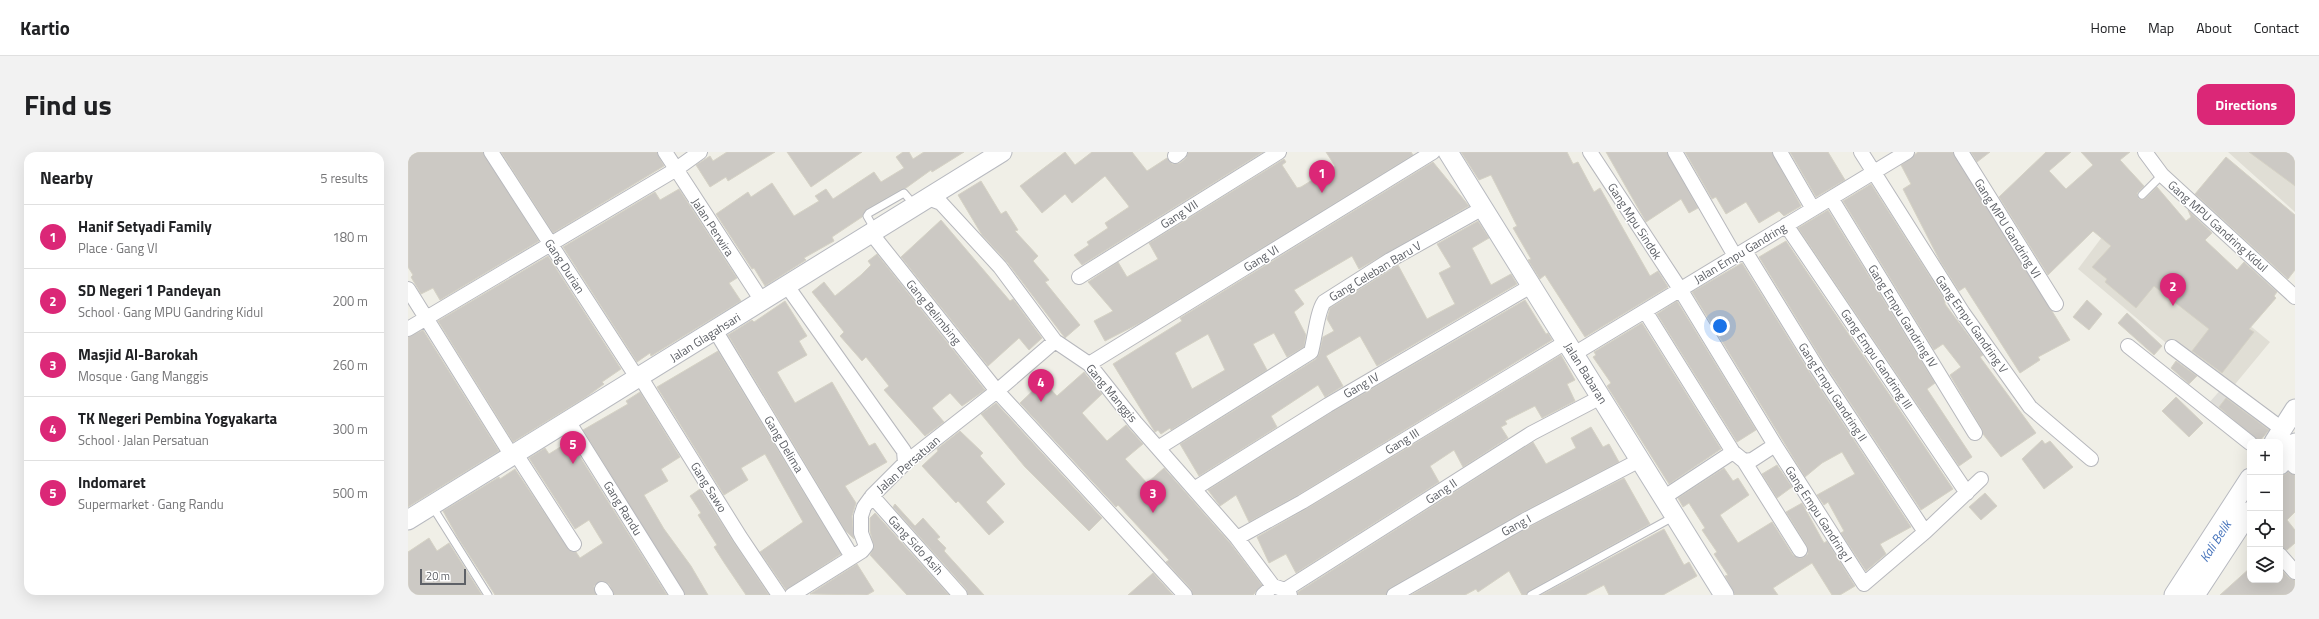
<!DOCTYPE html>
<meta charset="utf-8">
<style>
body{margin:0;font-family:"Titillium Web",sans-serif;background:#f2f2f2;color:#202124}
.controls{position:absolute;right:12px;bottom:12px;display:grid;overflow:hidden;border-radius:8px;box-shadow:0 4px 16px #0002}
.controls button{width:36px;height:36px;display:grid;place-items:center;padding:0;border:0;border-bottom:1px solid #e0e0e0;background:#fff;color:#202124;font:20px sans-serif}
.scale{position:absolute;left:12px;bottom:10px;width:46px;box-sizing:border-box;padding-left:4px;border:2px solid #5e6167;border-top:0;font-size:11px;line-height:14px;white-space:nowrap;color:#5e6167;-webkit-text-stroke:3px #fff;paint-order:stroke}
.you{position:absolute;left:1312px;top:174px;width:14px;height:14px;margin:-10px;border:3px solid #fff;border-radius:50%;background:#1a73e8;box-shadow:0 0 0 6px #1a73e833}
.badge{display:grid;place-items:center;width:26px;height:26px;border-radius:50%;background:#db2777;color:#fff;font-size:13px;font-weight:700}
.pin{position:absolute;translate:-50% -33px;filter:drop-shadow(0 1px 2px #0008)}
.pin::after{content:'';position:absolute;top:21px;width:14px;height:12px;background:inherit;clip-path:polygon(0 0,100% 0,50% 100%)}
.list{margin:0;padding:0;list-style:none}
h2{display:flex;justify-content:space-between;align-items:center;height:52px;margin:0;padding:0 16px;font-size:17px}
h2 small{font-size:13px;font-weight:400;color:#757577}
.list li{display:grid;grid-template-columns:26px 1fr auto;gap:12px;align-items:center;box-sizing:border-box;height:64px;padding:0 16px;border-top:1px solid #e0e0e0}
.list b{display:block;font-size:15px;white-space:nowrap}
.list p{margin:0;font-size:13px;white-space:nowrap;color:#757577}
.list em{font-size:13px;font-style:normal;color:#757577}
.icon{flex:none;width:22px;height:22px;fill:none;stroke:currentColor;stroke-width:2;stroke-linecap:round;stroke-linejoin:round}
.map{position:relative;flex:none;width:1887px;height:443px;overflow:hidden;border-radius:12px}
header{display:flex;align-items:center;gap:24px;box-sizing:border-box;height:56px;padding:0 20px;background:#fff;border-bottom:1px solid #e0e0e0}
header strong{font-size:19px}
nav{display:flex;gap:22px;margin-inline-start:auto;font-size:14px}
.intro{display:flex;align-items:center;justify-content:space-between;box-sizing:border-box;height:96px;padding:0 24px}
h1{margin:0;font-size:28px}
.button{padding:10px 18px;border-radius:12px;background:#db2777;color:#fff;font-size:14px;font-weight:700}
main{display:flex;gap:24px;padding:0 24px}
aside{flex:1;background:#fff;border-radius:12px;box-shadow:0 4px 16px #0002}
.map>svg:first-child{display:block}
.industrial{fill:#dfded9}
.education{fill:#e0ded5}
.building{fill:#ccc9c4;stroke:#d5d2c5;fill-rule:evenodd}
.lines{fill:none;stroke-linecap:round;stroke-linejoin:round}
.lane-casing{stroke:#b7b8bd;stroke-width:9}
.street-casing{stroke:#b7b8bd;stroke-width:16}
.secondary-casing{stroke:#b8bac0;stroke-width:21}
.lane{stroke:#fff;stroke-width:7}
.street{stroke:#fff;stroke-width:14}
.secondary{stroke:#fff;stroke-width:19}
.labels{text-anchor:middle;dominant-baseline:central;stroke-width:3;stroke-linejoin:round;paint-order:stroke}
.street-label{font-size:12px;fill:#5e6167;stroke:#fff}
.water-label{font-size:13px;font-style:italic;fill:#4673bb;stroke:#fff}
</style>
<header>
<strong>Kartio</strong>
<nav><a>Home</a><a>Map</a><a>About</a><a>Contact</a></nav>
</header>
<div class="intro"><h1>Find us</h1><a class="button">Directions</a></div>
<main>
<aside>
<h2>Nearby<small>5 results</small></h2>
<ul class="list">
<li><span class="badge">1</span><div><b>Hanif Setyadi Family</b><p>Place · Gang VI</p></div><em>180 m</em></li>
<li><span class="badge">2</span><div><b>SD Negeri 1 Pandeyan</b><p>School · Gang MPU Gandring Kidul</p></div><em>200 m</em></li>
<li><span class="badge">3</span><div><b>Masjid Al-Barokah</b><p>Mosque · Gang Manggis</p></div><em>260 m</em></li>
<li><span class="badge">4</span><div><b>TK Negeri Pembina Yogyakarta</b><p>School · Jalan Persatuan</p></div><em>300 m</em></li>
<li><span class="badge">5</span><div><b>Indomaret</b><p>Supermarket · Gang Randu</p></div><em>500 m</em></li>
</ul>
</aside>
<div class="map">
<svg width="1887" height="443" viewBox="0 0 1887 443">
<rect width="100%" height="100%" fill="#f0efe7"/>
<path class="industrial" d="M1816,234l47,44 -14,8 -49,-34z"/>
<path class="education" d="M1820,0h67v60z
M1709,65l153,125 -43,52 -149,-125z"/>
<path class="building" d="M9,0h66l56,89 -99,59 -7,-12 -12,6 -10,-17 2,-2 -5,-8v-110z
M93,0h156l7,14 -111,67z
M319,0h48l-47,29 -2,-4 -16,10 -14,-22 14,-9 3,5z
M379,0h75l-51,35z
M495,0h6l4,7 11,-7h40l-32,20 -1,-2 -25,18 -4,1 -35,20 -5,8 -30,20 2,4 -30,17 2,2 -41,26 -11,-18 -2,1 -36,-55 32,-22 3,5 21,-14 22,33 25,-15 -4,-5 11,-7 7,10 41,-27 7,10 23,-14 -8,-11z
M657,0l10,13 17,-13h40l15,19 20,-13 5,6 8,-1 6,-5 2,-6h75l-181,113 -8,-10 15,-10 -2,-3 21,-14 -3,-5 24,-16 -1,-2 -23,-29 -33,27 -7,-9 -23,19 -22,-27z
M918,0h85l2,3 -273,168 -35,18 -11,-20 19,-10 -25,-29 30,-20 9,15 31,-18 -9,-16 135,-84 2,3 -4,3 15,23 4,-1 34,-21z
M1053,0h106l6,12 5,-2 16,30 6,-4 50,88 8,-5 10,16 -83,50 -40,-62 -5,4 -12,-19 3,-1 -18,-31 4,-2 -26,-51 -12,5z
M1198,0h61l31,56 -9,5 -8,-14 -35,23z
M1277,0h87l29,54 -17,10 -5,-5 -20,12 -13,-21 -20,12 -10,-17 -4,2z
M1382,0h38l17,28 -29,17z
M1510,0h35l117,188 -32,17 2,3 -20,13 -55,-86 -6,4 -19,-30 -37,-72 8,-5 -10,-19z
M1563,0h19l-13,10z
M1638,0h25l-22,19 17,18 27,-24 -12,-13h49l-10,8 24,26 -7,7 2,6h6l12,-12 29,34 5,-4 -3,-7 24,23 -7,7 32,30 7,-8 33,30 -3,4 2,2 -27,31 5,3 -32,41 -30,-22 17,-22 -55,-43 -18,22 -31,-26 2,-3 -15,-12 19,-21 -18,-15 -45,44 -49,-78z
M1841,0h46v34z
M1818,5l69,58v55l-7,9 -93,-85z
M1025,10l36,44 -110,63 -7,-13 -58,34 10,14 -10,8 12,23 -2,12 -17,10 -13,-24 -21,11 14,26 -96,60 -1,-2 -9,6 -3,-4 -3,2 -42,-68 69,-43 -2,-3zM800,182l17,36 -33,19 -17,-36z
M573,29l20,33 5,-3 12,19 -3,1 23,25 -5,5 16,19 -4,2 35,43 -15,13 -58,-76 -25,-27 -24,-40z
M1463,32l74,116v4l38,51 -3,2 56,76 -35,24 -18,-23 -1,-5 -32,-54 11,-8 -18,-23 -9,6 -91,-149z
M271,37l58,89 -8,5 12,18 -90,55 -1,-3 -13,9 -74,-115 92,-55 5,8z
M1420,58l107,173 -8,6 45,68 -13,9 -161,-238z
M533,68l69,81 3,-2 29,39 -13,12 -10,-12 -31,28 -87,-109z
M1070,69l11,17 -17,10 19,37 20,-11 6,10 -140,82 -17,-30 -34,20 17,30 -18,11 -7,-12 -47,31 6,11 -78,49 -19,-32 136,-85 3,-5 4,-17 11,-6 -7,-12 3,-11 68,-43 29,54 28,-15 -16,-31 12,-6 -14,-23z
M1378,89l167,248 -32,21 -97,-147 -65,-106z
M469,102l108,136 -23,16 -12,-13 -18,15 12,14 -19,14 -41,-46 5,-4 -23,-29 -4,4 -22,-25 4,-4 -32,-40 12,-10 11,14 26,-21 10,-10 -3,-4z
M140,104l73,113 -19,13 2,2 -18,13 -73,45 -75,-121z
M1334,111l68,110 101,154 -31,17 6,10 -20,17 -25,-38 3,-2 -16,-29 -4,3 -7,-10 38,-21 -13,-22 -20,11 -17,14 -113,-185z
M1117,148l21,34 2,-1 4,7 -254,155 -49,27 -13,-27 -16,11 -12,-16 124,-78z
M1679,148l15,14 -13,16 -16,-13z
M377,149l22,35 -8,5 8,14 -30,17 18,31 37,-21 37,64 6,-3 12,19 -42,24 11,17 -4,13 2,23 -9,-9 -117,-195 24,-15 2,2z
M1269,149l79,129 -19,12 -80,-128z
M1719,161l35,33 -8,9 -36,-32z
M1234,171l79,126 -52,35 -62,-98 4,-3 -18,-26 3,-2 -2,-3z
M15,178l76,121 -91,56v-170z
M310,199l123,203 -55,36 -26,-38 43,-30 -38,-68 -24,14 7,12 -24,15 -67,-108z
M1153,203l14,25 -8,4 8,17 -33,17 -7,-12 -30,15 2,3 -6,3 7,11 -45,29 -9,-17 -24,16 9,16 -143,91 -10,-19 -17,9 -12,-26 49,-28z
M1768,209l21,15 -8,8 -18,-16z
M676,220l18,22 -20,19 25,28 19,-16 17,19 -18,15 22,24 17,-15 66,75 32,42 -9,10h-60l-2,-6 -25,-27 3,-2 -51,-55 -2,2 -96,-104 23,-22 14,15z
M232,240l40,65 -19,12 7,12 -24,14 20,34 27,37 17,29h-23l-102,-165 45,-26 -2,-3z
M1768,245l27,26 -14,14 -27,-26z
M1818,246l43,32 -10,12 -40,-35z
M588,251l106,115 -13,13 -64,-64 -44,-53z
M1183,275l12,20 6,-3 10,18 -98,51 -131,75 -4,7h-88v-3l235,-150 13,22 30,-16 -5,-10z
M552,279l23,22 -3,3 25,28 -19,18 18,20 -15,13 -31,-34 -2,2 -34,-37 16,-15 -1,-2z
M1634,288l3,4 5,-3 23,26 -29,22 -22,-30z
M162,289l97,154h-53l-5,-11 -7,-3 -8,5 2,9h-101l-37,-57 -15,-27 56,-34 1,2 15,-10 55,82 6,1 4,6 23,-15 -14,-23 -14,9 -46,-71 16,-10 4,6z
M1369,313l15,22 -15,11 -15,-24z
M1316,316l9,13 5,-3 11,17 -29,20 18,28 34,-21 21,33 7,3 4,-1 4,-3 -1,-8 -21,-34 16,-9 22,40 3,-2 28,45 -15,9h-8l-20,-32 -39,25 5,7h-43l-10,-19 3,-1 -14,-21 3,-2 -15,-22 3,-2 -16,-25 -6,4 -5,-9z
M1880,320l7,3v37l-8,8 8,10v13l-8,7 -7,-3v-69z
M1216,326l26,46 -121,67 -3,4h-4l-13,-24 -31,21 -2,-3 -11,6h-54l118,-68z
M292,337l33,52 36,54h-23l-21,-31 -11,-17 3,-2 -19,-30 3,-2 -11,-17z
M1577,341l12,13 -16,14 -12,-13z
M487,352l20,22 8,-8 17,19 -3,2 9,9 -2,3 40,44h-16l-2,-6 -73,-82z
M467,361l74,82h-42l-37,-40 4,-8 -4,-16v-13z
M1256,377l20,36 5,-3 8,14 -34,19h-54l-5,-10 -19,10h-44z
M21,386l8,13 12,-8 33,52h-74v-43z
M449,412l17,27 -7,4 -57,-1z
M1842,416v12h30v-12l9,10 6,2v15h-75z
M745,421l20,22h-45z"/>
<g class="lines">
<g class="lane-casing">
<path id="lane" d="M1734,43l20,-20
M463,79v-8l-4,-7 2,-3 35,-20 6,7 -1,8
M24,354l56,89
M1123,443l144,-79"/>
</g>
<g class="street-casing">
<path id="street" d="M83,0l147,227
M257,0l97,149
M1182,0l90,137 95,156 89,139 61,-52 56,-53
M1267,0l60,104
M1372,0l33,57
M1453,0l102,161 67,94 61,52
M1553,0l95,152
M1737,0l17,23 133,122
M767,4l5,-4
M520,46l13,5 59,64 55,74 34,23 46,58 102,116 36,48 12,4 5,5
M1423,46l144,235
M1378,73l181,268
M463,81l126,158 188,204
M1337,99l72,117 108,164
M671,125l200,-125
M379,134l117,165 1,12
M0,137l104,167
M1237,159l88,141
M0,177l267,-159 25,-18
M307,178l137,227
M1720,194l122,97
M1764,195l110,82
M1166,202l333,-202
M681,212l344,-212
M233,226l99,159 39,58
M160,269l109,174
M750,296l153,-96c4,-14 6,-40 13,-50l66,-42 93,-52
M108,302l58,90
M1877,305l10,10
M1336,309l8,-1 23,-15
M786,337l134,-84 203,-119
M464,344l88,99
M1255,346l70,-46 11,9 56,89
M829,386l65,-36 264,-160
M1872,403l15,17
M194,437l4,6
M877,438l247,-157 69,-36
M384,443l70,-44 4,-5 -5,-13v-17l3,-9 8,-11 33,-33 92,-72 58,-50
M855,443l10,-9
M986,443l131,-75 115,-60"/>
</g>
<g class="secondary-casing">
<path id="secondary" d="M1040,0l276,443
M1866,290l21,-33
M1872,313l15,-22
M0,368l594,-368
M1766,443l76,-117
M1787,443l55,-84"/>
</g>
<use href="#lane" class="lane"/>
<use href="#street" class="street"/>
<use href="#secondary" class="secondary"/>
</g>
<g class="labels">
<g class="street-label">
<text transform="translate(771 62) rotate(-33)">Gang VII</text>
<text transform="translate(1227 69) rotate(57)">Gang Mpu Sindok</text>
<text transform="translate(1810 74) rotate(42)">Gang MPU Gandring Kidul</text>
<text transform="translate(305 75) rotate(57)">Jalan Perwira</text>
<text transform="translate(1600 76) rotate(58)">Gang MPU Gandring VI</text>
<text transform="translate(1332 101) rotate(-31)">Jalan Empu Gandring</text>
<text transform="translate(853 106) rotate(-32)">Gang VI</text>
<text transform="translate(157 114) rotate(57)">Gang Durian</text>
<text transform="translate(967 119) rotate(-31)">Gang Celeban Baru V</text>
<text transform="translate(526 160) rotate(51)">Gang Belimbing</text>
<text transform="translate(1495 164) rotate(58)">Gang Empu Gandring IV</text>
<text transform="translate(1564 172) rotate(55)">Gang Empu Gandring V</text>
<text transform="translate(297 185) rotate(-32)">Jalan Glagahsari</text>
<text transform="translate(1469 207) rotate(56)">Gang Empu Gandring III</text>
<text transform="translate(1178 221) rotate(58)">Jalan Babaran</text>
<text transform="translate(953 233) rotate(-30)">Gang IV</text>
<text transform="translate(1425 240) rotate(57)">Gang Empu Gandring II</text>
<text transform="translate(704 241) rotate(50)">Gang Manggis</text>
<text transform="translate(994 289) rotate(-32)">Gang III</text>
<text transform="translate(376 292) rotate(59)">Gang Delima</text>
<text transform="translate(500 312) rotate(-41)">Jalan Persatuan</text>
<text transform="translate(301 335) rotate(58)">Gang Sawo</text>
<text transform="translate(1033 339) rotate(-34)">Gang II</text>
<text transform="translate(215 356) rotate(58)">Gang Randu</text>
<text transform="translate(1411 362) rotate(57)">Gang Empu Gandring I</text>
<text transform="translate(1108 373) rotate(-29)">Gang I</text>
<text transform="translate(508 393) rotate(48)">Gang Sido Asih</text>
</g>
<g class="water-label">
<text transform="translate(1807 389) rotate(-57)">Kali Belik</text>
</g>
</g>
</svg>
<div class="controls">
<button>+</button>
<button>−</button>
<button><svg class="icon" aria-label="locate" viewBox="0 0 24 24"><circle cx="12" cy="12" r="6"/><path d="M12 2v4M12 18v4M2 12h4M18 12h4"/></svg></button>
<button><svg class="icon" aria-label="layers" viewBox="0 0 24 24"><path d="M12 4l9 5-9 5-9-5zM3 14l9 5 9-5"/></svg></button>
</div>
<div class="scale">20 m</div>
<div class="you"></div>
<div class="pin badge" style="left:914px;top:41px">1</div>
<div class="pin badge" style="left:1765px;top:154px">2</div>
<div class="pin badge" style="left:745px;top:361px">3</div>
<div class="pin badge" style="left:633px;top:250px">4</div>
<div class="pin badge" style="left:165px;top:312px">5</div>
</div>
</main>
